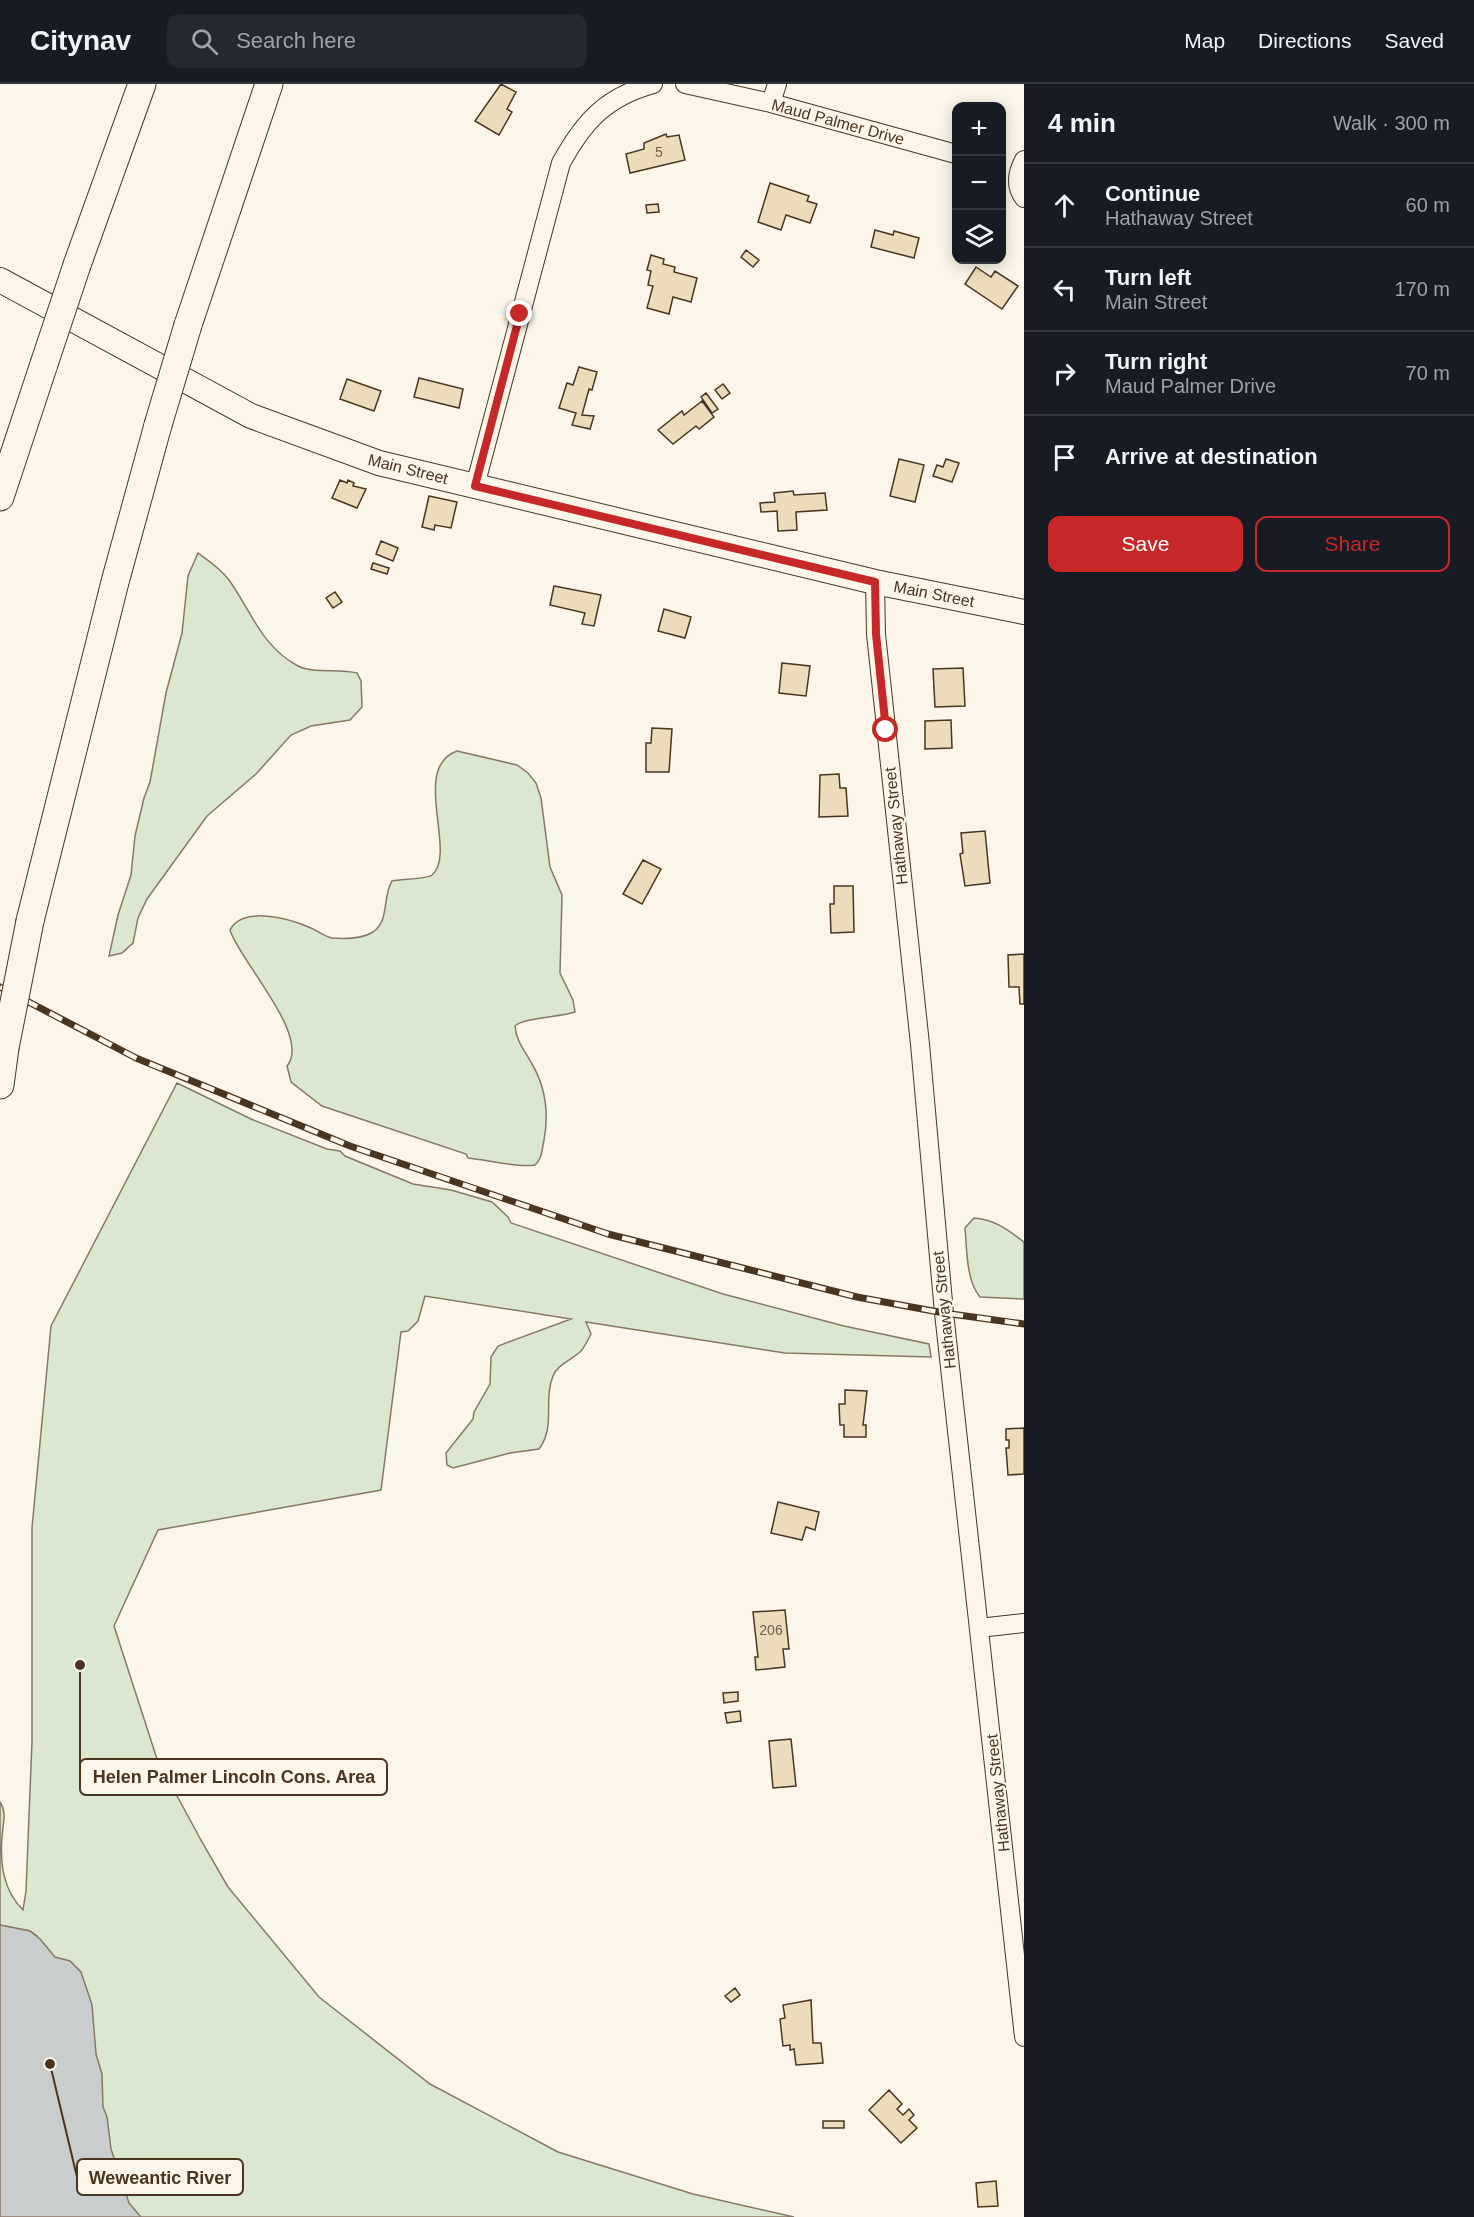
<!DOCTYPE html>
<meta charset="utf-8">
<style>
body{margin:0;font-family:Arial,sans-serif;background:#242831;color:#f1f3f6}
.controls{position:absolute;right:18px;top:18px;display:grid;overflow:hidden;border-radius:12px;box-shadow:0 3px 15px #0003}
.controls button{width:54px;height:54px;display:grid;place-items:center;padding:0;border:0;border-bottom:2px solid #363941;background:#171b24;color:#f1f3f6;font:30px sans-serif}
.stop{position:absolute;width:18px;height:18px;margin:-14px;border:4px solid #c62828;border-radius:50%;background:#fff}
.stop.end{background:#c62828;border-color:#fff;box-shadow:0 2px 6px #0008}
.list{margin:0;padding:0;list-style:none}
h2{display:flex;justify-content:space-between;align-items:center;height:78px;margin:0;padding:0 24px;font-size:26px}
h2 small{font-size:20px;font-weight:400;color:#9ea1a6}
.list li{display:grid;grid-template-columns:39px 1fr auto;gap:18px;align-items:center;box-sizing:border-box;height:84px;padding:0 24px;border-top:2px solid #363941}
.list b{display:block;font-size:22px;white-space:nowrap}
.list p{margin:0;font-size:20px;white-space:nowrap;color:#9ea1a6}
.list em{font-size:20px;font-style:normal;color:#9ea1a6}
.actions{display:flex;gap:12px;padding:18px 24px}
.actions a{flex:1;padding:14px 0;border:2px solid #c62828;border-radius:12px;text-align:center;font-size:21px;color:#c62828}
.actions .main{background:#c62828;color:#fff}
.icon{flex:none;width:33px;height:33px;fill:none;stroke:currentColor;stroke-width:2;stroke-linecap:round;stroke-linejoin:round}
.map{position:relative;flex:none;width:1024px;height:2133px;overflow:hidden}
header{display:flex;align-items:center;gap:36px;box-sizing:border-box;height:84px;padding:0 30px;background:#171b24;border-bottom:2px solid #363941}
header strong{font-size:28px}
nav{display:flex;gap:33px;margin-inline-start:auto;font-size:21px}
.search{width:420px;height:54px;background:#242831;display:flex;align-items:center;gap:15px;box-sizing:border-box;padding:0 21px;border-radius:12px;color:#9ea1a6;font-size:22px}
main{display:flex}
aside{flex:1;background:#171b24}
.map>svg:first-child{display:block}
.green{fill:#dce7d0;stroke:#887966;stroke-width:1.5}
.water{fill:#c9cecd;stroke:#887966;stroke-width:1.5}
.building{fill:#ecdcbc;stroke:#4a3520;stroke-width:1.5}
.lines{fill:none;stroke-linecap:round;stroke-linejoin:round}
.minor-casing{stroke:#4a3520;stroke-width:20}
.major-casing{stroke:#4a3520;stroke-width:26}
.highway-casing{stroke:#4a3520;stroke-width:29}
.minor{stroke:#fbf6e9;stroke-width:18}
.major{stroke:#fbf6e9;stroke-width:24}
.highway{stroke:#fbf6e9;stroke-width:27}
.rail-casing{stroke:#4a3520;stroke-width:7}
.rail{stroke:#fbf6e9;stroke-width:4.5;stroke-dasharray:14;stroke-linecap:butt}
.highway-bridge-casing{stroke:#4a3520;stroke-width:29;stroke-linecap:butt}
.highway-bridge{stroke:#fbf6e9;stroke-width:27}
.route{stroke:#c62828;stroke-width:8}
.labels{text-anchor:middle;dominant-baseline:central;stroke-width:4.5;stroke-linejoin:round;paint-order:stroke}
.number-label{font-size:14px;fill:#725f47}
.street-label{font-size:16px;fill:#4a3520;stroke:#fbf6e9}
.leader{fill:none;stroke:#4a3520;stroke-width:2}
.callout-dot{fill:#4a3520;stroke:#fbf6e9;stroke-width:2}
.callout{fill:#fbf6e9;stroke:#4a3520;stroke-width:2}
.callout-label{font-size:18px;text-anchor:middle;font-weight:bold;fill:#4a3520}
</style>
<header>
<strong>Citynav</strong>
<div class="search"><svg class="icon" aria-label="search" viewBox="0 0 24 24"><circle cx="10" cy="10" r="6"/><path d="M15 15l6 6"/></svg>Search here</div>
<nav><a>Map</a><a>Directions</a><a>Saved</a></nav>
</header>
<main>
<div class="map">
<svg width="1024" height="2133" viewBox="0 0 1024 2133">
<rect width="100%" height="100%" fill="#fbf6e9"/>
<path class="green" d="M198,469c11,8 23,16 31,27 22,31 33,67 69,86 16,8 41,2 59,7l4,8 1,26 -12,13 -39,6 -20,9 -35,39 -49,42 -60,83 -9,19 -5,25 -11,10 -13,3 9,-41 13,-40 4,-39 9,-38 6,-16 16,-89 16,-60 6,-57z
M457,667l60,14 11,8 8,10 5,15 9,69 12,28 -2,78 13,27 2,12c-15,5 -52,6 -60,14 1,15 10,25 17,38 14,24 17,49 12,76 -2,9 -2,19 -9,25 -17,3 -47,-5 -67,-7l-2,-4 -144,-48 -31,-24 -4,-16c25,-30 -49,-107 -57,-136 13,-25 61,-11 81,-2 7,3 14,9 21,10 13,1 30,1 41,-6 17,-12 9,-35 19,-51 9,-2 35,-2 40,-6 26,-22 -22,-107 25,-124z
M177,999l74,36 76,30 13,2 5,5 68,28 38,6 41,12 16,15 3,6 212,71 121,32 85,18 2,13 -146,-4 -199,-31 5,12c-3,6 -6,12 -10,17 -9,9 -23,13 -28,25 -10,25 3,50 -14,73l-29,4 -57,15 -6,-3 -1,-12 27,-34 1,-7 16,-28 1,-27 7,-11 73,-27 -146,-23 -7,25 -10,10 -7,1 -20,158 -223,40 -44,96 43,133 45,83 26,45 91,110 111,87 128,68 135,42 101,23h-671l-86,-281 -7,-5 -30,-6v-123c7,10 3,21 2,35 -2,27 1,53 21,73l3,-19 6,-150v-213l19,-202z
M974,1134c20,1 34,12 50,24v57l-44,-2c-14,-17 -13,-47 -15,-69z"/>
<path class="water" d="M0,1841l30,6 10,8 15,18 15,4 11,11 11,33 4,49 6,20 1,33 4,10 4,32 18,54 12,14h-141z"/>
<path class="building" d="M501,0l15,8 -9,17 5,3 -13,23 -24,-14z
M666,50l1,3 12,-2 6,25 -55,13 -4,-19 18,-5v-6z
M770,99l39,13 -2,5 10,3 -7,19 -24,-8 -5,15 -23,-8z
M658,120l1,8 -12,1 -1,-8z
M875,146l18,5 1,-4 25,7 -5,20 -43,-11z
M746,166l13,10 -6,7 -12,-10z
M651,171l13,4 -1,5 12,3 -1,5 23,6 -6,24 -18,-5 -4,17 -22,-6 6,-22 -5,-1 3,-14 -4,-1z
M976,183l15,10 4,-6 23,15 -16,23 -37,-25z
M579,283l18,5 -5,18 -3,-1 -7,26 12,1 -4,13 -18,-4 4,-12 -17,-5 8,-25 6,2z
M419,294l44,11 -4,19 -45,-11z
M347,295l34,12 -7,20 -34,-12z
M723,300l7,9 -8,6 -7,-9z
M706,309l12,16 -6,4 -11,-16z
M702,317l12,16 -15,12 -3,-3 -23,18 -15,-14 24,-19 2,4z
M899,375l25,6 -9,37 -25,-6z
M946,375l13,4 -7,19 -19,-6 4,-11 6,2z
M340,396l7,3 1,-3 6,3 -1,3 13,3 -9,19 -25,-10z
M793,407l1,4 31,-2 2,17 -31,2 1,18 -19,1 -1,-20 -16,1 -1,-9 15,-1 -1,-9z
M429,412l28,6 -6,26 -16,-3 -1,5 -12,-3z
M381,457l17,7 -5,13 -17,-7z
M373,479l16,5 -2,6 -16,-5z
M554,502l47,9 -7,31 -12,-2 3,-11 -35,-8z
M335,508l7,10 -9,6 -7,-10z
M664,525l27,8 -6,21 -27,-7z
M782,579l28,3 -4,30 -27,-3z
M963,584l2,38 -30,1 -2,-38z
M951,636l1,28 -27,1v-28z
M652,644l20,1 -3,43h-23v-29h5z
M839,690l1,14h6l2,28 -29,1 1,-42z
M985,747l5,52 -25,3 -5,-32 3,-1 -2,-20z
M643,776l18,9 -19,35 -19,-10z
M834,802h19l1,46 -23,1 -1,-29h4z
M1024,870v50h-4l-1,-17h-10l-1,-32z
M845,1306l22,1 -4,34h3v12h-22v-12h-4l-1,-21h6z
M1024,1344v46l-16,1 -2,-27h3v-8h-3v-11z
M778,1418l41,10 -4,18 -9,-3 -4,13 -31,-7z
M785,1526l4,39h-6l2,18 -29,3 -1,-13h3l-5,-45z
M738,1608v9l-14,2 -1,-10z
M740,1627l1,10 -14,2 -2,-10z
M791,1655l5,47 -23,2 -4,-47z
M735,1904l5,7 -9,7 -6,-6z
M811,1916l2,43h8l2,20 -27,2 -2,-16 -4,1v-5l-7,1 -3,-27 5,-1 -2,-13z
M889,2006l13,14 -5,5 6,6 6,-6 5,6 -5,5 8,8 -16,15 -32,-33z
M823,2037h21v7h-21z
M996,2097l2,25 -20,1 -2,-24z"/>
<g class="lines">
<g class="minor-casing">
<path id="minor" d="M685,0l86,19 185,51
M771,19l6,-19
M1024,76c-7,13 -9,26 0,38
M475,402l86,-323c23,-42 45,-66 92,-79
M875,498l1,52 44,410 24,269 80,724
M979,1544l45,-5"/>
</g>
<g class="major-casing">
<path id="major" d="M0,196l251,136 128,47 496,119 149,30"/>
</g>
<g class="highway-casing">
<path id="highway" d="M77,181l65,-181
M188,241l81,-241
M0,413l44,-133
M30,837l85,-339 43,-157
M0,1001l5,-37"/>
</g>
<use href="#minor" class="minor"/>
<use href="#major" class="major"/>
<use href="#highway" class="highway"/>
<g class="rail-casing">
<path id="rail" d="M0,903l136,71 214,88 258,88 249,63 87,16 80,11"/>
</g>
<use href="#rail" class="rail"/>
<g class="highway-bridge-casing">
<path id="highway-bridge" d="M44,280l33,-99
M158,341l30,-100
M5,964l25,-127"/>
</g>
<use href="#highway-bridge" class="highway-bridge"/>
</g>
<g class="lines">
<path class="route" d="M520,230l-45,172 400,96 1,52 10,96"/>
</g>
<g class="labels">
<g class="number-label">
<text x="659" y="68">5</text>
<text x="771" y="1546">206</text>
</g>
<g class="street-label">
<text transform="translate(838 38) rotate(15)">Maud Palmer Drive</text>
<text transform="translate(408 385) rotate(14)">Main Street</text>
<text transform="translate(934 510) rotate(11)">Main Street</text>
<text transform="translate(896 742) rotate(-96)">Hathaway Street</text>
<text transform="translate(944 1226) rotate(-96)">Hathaway Street</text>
<text transform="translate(998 1709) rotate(-96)">Hathaway Street</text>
</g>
</g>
<path class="leader" d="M80 1581L80 1693M50 1980L77 2093"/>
<g class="callout-dot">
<circle cx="80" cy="1581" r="6"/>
<circle cx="50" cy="1980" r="6"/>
</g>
<g class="callout">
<rect x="80" y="1675" width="307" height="36" rx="6"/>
<rect x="77" y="2075" width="166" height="36" rx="6"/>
</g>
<g class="callout-label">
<text x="234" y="1699">Helen Palmer Lincoln Cons. Area</text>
<text x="160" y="2100">Weweantic River</text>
</g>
</svg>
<div class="controls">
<button>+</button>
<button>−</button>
<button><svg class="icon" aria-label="layers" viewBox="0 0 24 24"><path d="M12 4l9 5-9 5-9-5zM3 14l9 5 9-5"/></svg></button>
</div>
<div class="stop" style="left:886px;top:646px"></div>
<div class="stop end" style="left:520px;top:230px"></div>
</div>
<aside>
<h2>4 min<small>Walk · 300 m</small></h2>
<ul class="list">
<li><svg class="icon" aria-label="ahead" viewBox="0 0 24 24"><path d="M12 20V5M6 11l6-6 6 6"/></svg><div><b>Continue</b><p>Hathaway Street</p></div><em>60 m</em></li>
<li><svg class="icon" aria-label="left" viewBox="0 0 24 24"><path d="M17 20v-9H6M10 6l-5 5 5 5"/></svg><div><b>Turn left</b><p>Main Street</p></div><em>170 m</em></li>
<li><svg class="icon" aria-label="right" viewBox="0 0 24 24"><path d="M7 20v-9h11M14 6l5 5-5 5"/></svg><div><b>Turn right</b><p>Maud Palmer Drive</p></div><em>70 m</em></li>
<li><svg class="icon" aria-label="arrive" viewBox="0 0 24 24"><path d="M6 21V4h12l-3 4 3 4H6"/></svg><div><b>Arrive at destination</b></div></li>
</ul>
<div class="actions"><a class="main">Save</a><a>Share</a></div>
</aside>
</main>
